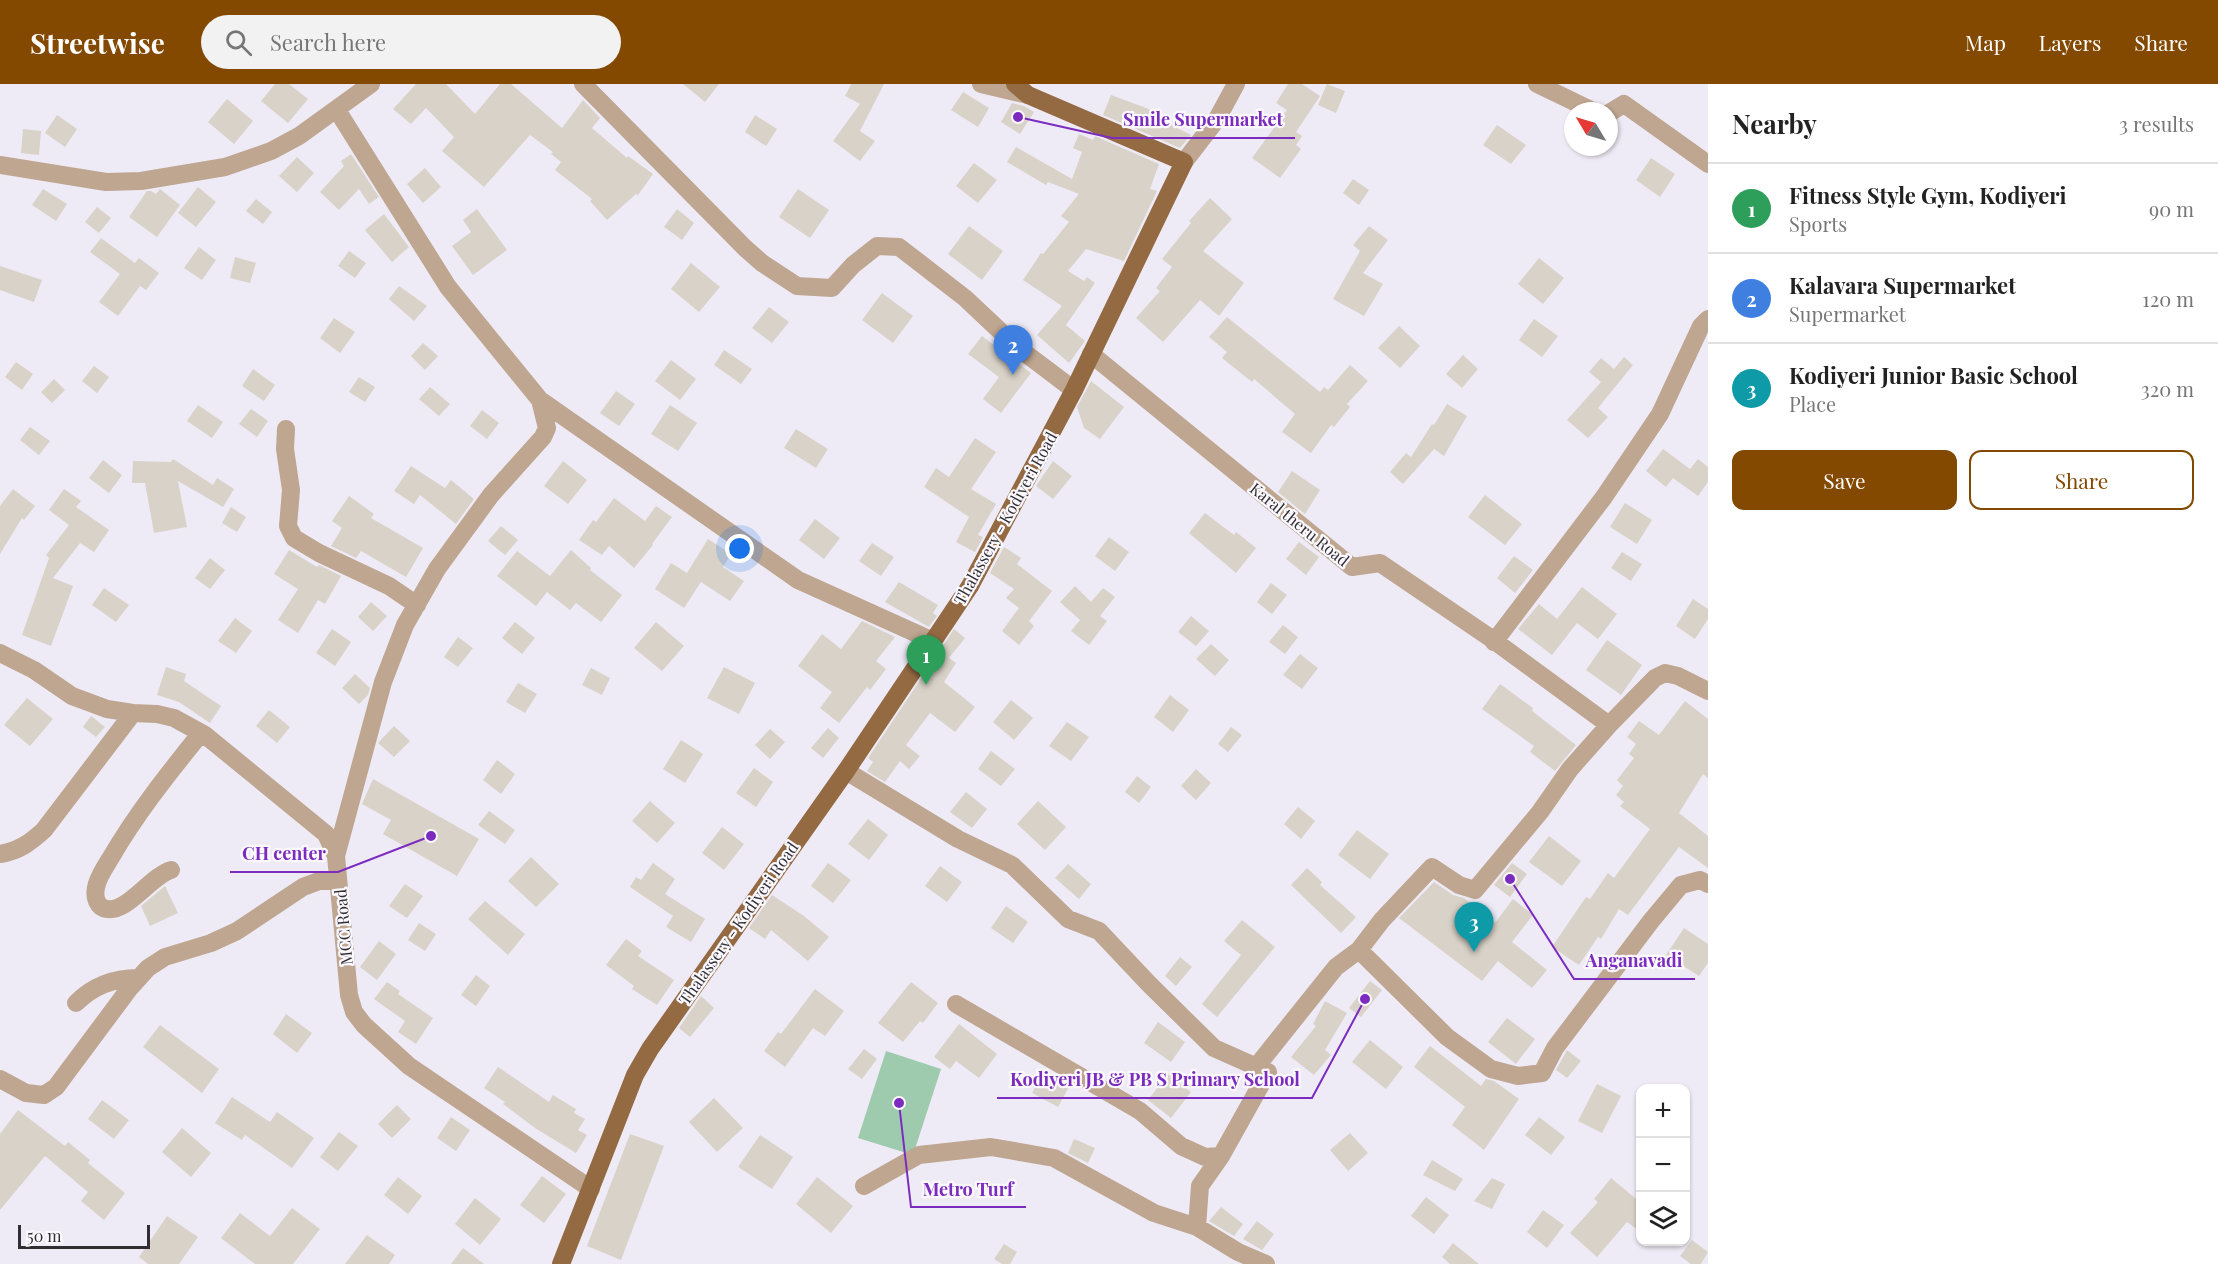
<!DOCTYPE html>
<meta charset="utf-8">
<style>
body{margin:0;font-family:"Playfair Display",serif;background:#f2f2f2;color:#222}
.controls{position:absolute;right:18px;bottom:18px;display:grid;overflow:hidden;border-radius:12px;box-shadow:0 2px 4px #0004}
.controls button{width:54px;height:54px;display:grid;place-items:center;padding:0;border:0;border-bottom:2px solid #e0e0e0;background:#fff;color:#222;font:30px sans-serif}
.compass{position:absolute;left:1564px;top:18px;width:54px;height:54px;border-radius:50%;background:#fff;box-shadow:0 2px 4px #0004;rotate:308deg}
.scale{position:absolute;left:18px;bottom:15px;width:132px;box-sizing:border-box;padding-left:6px;border:3px solid #302e33;border-top:0;font-size:16px;line-height:21px;white-space:nowrap;color:#302e33;-webkit-text-stroke:4px #fbf9fe;paint-order:stroke}
.you{position:absolute;left:740px;top:465px;width:21px;height:21px;margin:-15px;border:4px solid #fff;border-radius:50%;background:#1a73e8;box-shadow:0 0 0 9px #1a73e833}
.badge{display:grid;place-items:center;width:39px;height:39px;border-radius:50%;background:#834900;color:#fff;font-size:20px;font-weight:700}
.pin{position:absolute;translate:-50% -50px;filter:drop-shadow(0 2px 3px #0008)}
.pin::after{content:'';position:absolute;top:32px;width:21px;height:18px;background:inherit;clip-path:polygon(0 0,100% 0,50% 100%)}
.list{margin:0;padding:0;list-style:none}
h2{display:flex;justify-content:space-between;align-items:center;height:78px;margin:0;padding:0 24px;font-size:26px}
h2 small{font-size:20px;font-weight:400;color:#767676}
.list li{display:grid;grid-template-columns:39px 1fr auto;gap:18px;align-items:center;box-sizing:border-box;height:90px;padding:0 24px;border-top:2px solid #e0e0e0}
.list b{display:block;font-size:22px;white-space:nowrap}
.list p{margin:0;font-size:20px;white-space:nowrap;color:#767676}
.list em{font-size:20px;font-style:normal;color:#767676}
.actions{display:flex;gap:12px;padding:18px 24px}
.actions a{flex:1;padding:14px 0;border:2px solid #834900;border-radius:12px;text-align:center;font-size:21px;color:#834900}
.actions .main{background:#834900;color:#fff}
.icon{flex:none;width:33px;height:33px;fill:none;stroke:currentColor;stroke-width:2;stroke-linecap:round;stroke-linejoin:round}
.map{position:relative;flex:none;width:1708px;height:1180px;overflow:hidden}
header{display:flex;align-items:center;gap:36px;box-sizing:border-box;height:84px;padding:0 30px;background:#834900;color:#fff}
header strong{font-size:28px}
nav{display:flex;gap:33px;margin-inline-start:auto;font-size:21px}
.search{width:420px;height:54px;background:#f2f2f2;display:flex;align-items:center;gap:15px;box-sizing:border-box;padding:0 21px;border-radius:33px;color:#767676;font-size:22px}
main{display:flex}
aside{flex:1;background:#fff}
.map>svg:first-child{display:block}
.green{fill:#9ecaae}
.building{fill:#d8d2c8}
.lines{fill:none;stroke-linecap:round;stroke-linejoin:round}
.minor{stroke:#bea691;stroke-width:18}
.major{stroke:#946a43;stroke-width:18}
.labels{text-anchor:middle;dominant-baseline:central;stroke-width:4.5;stroke-linejoin:round;paint-order:stroke}
.street-label{font-size:16px;fill:#302e33;stroke:#fbf9fe}
.leader{fill:none;stroke:#7b2cbf;stroke-width:2}
.callout-dot{fill:#7b2cbf;stroke:#fbf9fe;stroke-width:2}
.callout-label{font-size:18px;text-anchor:middle;font-weight:bold;fill:#7b2cbf;stroke:#fbf9fe;stroke-width:4.5;stroke-linejoin:round;paint-order:stroke}
</style>
<header>
<strong>Streetwise</strong>
<div class="search"><svg class="icon" aria-label="search" viewBox="0 0 24 24"><circle cx="10" cy="10" r="6"/><path d="M15 15l6 6"/></svg>Search here</div>
<nav><a>Map</a><a>Layers</a><a>Share</a></nav>
</header>
<main>
<div class="map">
<svg width="1708" height="1180" viewBox="0 0 1708 1180">
<rect width="100%" height="100%" fill="#efebf6"/>
<path class="green" d="M886,967l55,18 -28,86 -55,-17z"/>
<path class="building" d="M275,0h14l19,15 -20,24 -27,-22z
M416,0h30l29,30 25,-30h11l51,44 21,-28 17,18 -8,10 35,30 1,-2 25,18 -15,21 -2,-1 -29,26 -17,-19 2,-2 -37,-29 6,-8 -10,-8 2,-2 -23,-17 -46,52 -42,-36 12,-14 -28,-29 -15,16 -18,-15z
M683,0h36l-14,18z
M851,0h33l-24,47 15,10 -15,20 -27,-20 27,-37 -15,-8z
M1288,0h14l18,12 -24,36 6,4 -6,9 5,4 -21,29 -28,-20 35,-48 -11,-7z
M1327,0l18,7 -9,22 -18,-8z
M963,8l26,16 -11,19 -27,-17z
M1111,11l46,17 -2,5 36,18 -11,13 -77,-33z
M227,15l26,22 -19,23 -26,-22z
M1012,19l12,3 10,6 -14,22 -19,-12z
M57,31l20,14 -12,18 -20,-14z
M755,31l22,14 -11,17 -21,-14z
M1497,41l29,20 -15,19 -28,-19z
M23,45l18,2 -2,24 -18,-2z
M1079,50l14,6 2,-4 64,28 -9,25 7,2 -33,70 -38,-12 -18,22 16,10 3,-4 8,6 -29,42 19,16 -16,22 -32,-28 25,-29 -39,-26 18,-27 2,1 26,-32 -8,-6 18,-22 -31,-12 -2,3 -39,-23 9,-15 56,32 10,-27 -9,-4z
M351,70l28,43 -10,7 -10,-15 -20,21 -19,-18 24,-26 -3,-5z
M297,73l17,16 -17,19 -18,-16z
M1651,74l24,16 -15,23 -24,-17z
M974,79l23,17 -19,23 -22,-17z
M425,84l16,19 -18,16 -16,-19z
M1353,95l16,11 -10,15 -16,-12z
M198,103l18,15 -20,25 -18,-14z
M43,105l24,15 -11,17 -24,-16z
M160,105l20,16 -23,32 -28,-20 18,-26h4l5,3z
M798,105l31,21 -19,28 -31,-21z
M1210,114l22,21 -29,32 41,32 -25,33 -19,-16 -37,42 -27,-24 24,-27 -4,-3 16,-21 -10,-8 29,-36 -2,-2z
M256,115l16,13 -9,12 -17,-13z
M97,123l14,11 -12,15 -14,-11z
M477,125l30,41 -34,25 -21,-29 19,-14 -8,-12z
M677,125l17,14 -12,17 -18,-13z
M384,130l25,33 -17,15 -27,-32z
M969,142l34,25 -21,29 -34,-26z
M1369,142l19,14 -25,33 20,11 -19,32 -31,-17 27,-48 -7,-6z
M101,154l34,25 4,-5 20,15 -13,17 -6,-4 -22,30 -19,-14 21,-28 -30,-22z
M199,163l17,13 -14,20 -18,-12z
M349,167l17,12 -11,15 -17,-12z
M235,173l21,6 -6,20 -20,-5z
M1539,174l25,20 -21,26 -25,-20z
M691,179l29,24 -21,25 -28,-23z
M0,182l42,14 -8,22 -34,-12z
M399,202l28,20 -13,15 -25,-22z
M882,209l31,23 -20,27 -31,-23z
M769,223l20,15 -17,21 -20,-15z
M1227,233l93,75 4,-5 4,3 22,-25 18,16 -21,23 3,3 -16,20 -3,-2 -20,28 -29,-21 13,-18 -41,-35 -2,3 -30,-24 5,-6 -18,-15z
M334,234l21,14 -15,21 -20,-15z
M1534,235l24,17 -16,21 -23,-17z
M1399,242l21,20 -20,22 -22,-20z
M982,252l49,37 -30,40 -18,-14 16,-22 -31,-23z
M423,259l15,13 -13,14 -14,-14z
M724,266l28,19 -11,15 -27,-19z
M1463,271l15,14 -16,19 -16,-14z
M1624,273l9,8 -35,43 10,9 -20,21 -21,-18 34,-38 -12,-10 12,-14 13,11z
M671,276l25,19 -16,21 -25,-19z
M16,278l17,12 -11,16 -17,-13z
M94,282l15,11 -12,16 -15,-12z
M253,285l22,16 -11,16 -22,-15z
M359,293l16,10 -10,15 -16,-10z
M54,295l11,11 -13,13 -11,-11z
M1091,297l33,26 -24,32 -16,-11 -7,-21z
M430,303l20,17 -11,12 -20,-17z
M616,307l19,13 -16,22 -19,-13z
M1447,320l20,12 -23,40 -10,-7 -31,35 -13,-12 16,-19 5,4 21,-33 2,1z
M198,321l25,17 -11,16 -25,-17z
M670,321l27,18 -19,28 -27,-17z
M251,325l17,12 -11,16 -18,-13z
M482,326l17,13 -12,16 -17,-13z
M30,343l20,14 -11,14 -19,-15z
M796,345l32,20 -12,19 -32,-20z
M975,354l21,14 -25,37 25,15 -18,31 5,2 -8,15 -19,-10 13,-25 -45,-30 12,-19 13,9z
M1663,365l27,20 8,-10 10,8v15l-10,14 -25,-18 -7,9 -20,-16z
M173,375l40,26 4,-7 17,11 -11,18 -45,-26 9,46 -33,6 -9,-50h-13l1,-22 38,1z
M103,376l19,15 -13,18 -20,-15z
M563,377l24,19 -19,24 -24,-18z
M1053,377l19,15 -19,23 -17,-13z
M411,382l34,22 6,-8 23,19 -18,25 -36,-29 -6,9 -20,-13z
M1292,387l28,19 -15,24 -27,-22z
M13,405l22,17 -11,14 -2,-2 -22,36v-48z
M64,405l17,12 -5,6 33,23 -15,22 -14,-9 -27,35 20,8 -22,60 -29,-11 27,-77 -3,-3 23,-30 -20,-15z
M1485,411l37,29 -17,21 -37,-28z
M349,412l25,18 -3,4 52,30 -17,29 -45,-26 -5,7 -25,-12 11,-18 -10,-7z
M614,414l31,23 11,-15 16,11 -20,27 1,1 -19,23 -25,-22 -7,9 -23,-15 14,-20 3,2z
M1625,419l27,17 -15,24 -27,-17z
M231,423l15,10 -9,15 -15,-9z
M1205,429l29,22 2,-3 20,16 -20,25 -47,-40z
M815,435l25,19 -16,21 -25,-19z
M501,442l17,14 -13,15 -17,-14z
M1109,453l20,15 -14,19 -20,-15z
M708,455l23,15 -8,13 21,14 -14,20 -29,-19 -17,26 -29,-19 16,-26 16,10z
M1299,458l20,15 -13,18 -20,-16z
M872,459l22,14 -13,19 -22,-15z
M1004,463l17,11 -4,6 35,27 -23,30 5,5 -15,19 -17,-14 17,-23 -13,-10 8,-9 -24,-16z
M289,466l28,17 2,-2 22,11 -16,28 -7,-4 -20,33 -20,-13 20,-31 -24,-15z
M571,466l20,18 -1,2 32,25 -21,27 -25,-19 -6,7 -23,-18 -11,14 -39,-30 20,-25 33,25z
M1622,468l20,12 -11,17 -20,-13z
M1514,472l19,14 -18,23 -18,-15z
M210,474l15,12 -15,19 -15,-11z
M899,498l39,23 -5,8 4,3 -8,11 -44,-25z
M1271,499l16,12 -15,19 -15,-12z
M1075,502l16,16 12,-14 12,9 -15,19 7,5 -18,24 -18,-14 9,-11 -20,-18z
M1582,503l35,27 -19,25 -21,-16 -25,32 -34,-26 21,-25 18,15z
M104,504l25,17 -13,17 -24,-17z
M1693,515l15,10v10l-13,20 -19,-13z
M371,518l16,14 -14,15 -15,-14z
M1191,532l18,15 -13,15 -18,-14z
M235,534l17,13 -16,22 -18,-12z
M862,537l33,16 -19,24 10,8 -16,21 -3,-3 -28,36 -19,-15 12,-16 -34,-26 24,-32 19,15z
M515,538l20,16 -13,16 -20,-16z
M656,538l28,24 -22,25 -28,-23z
M1283,541l15,12 -13,17 -16,-12z
M332,545l19,13 -16,24 -19,-13z
M954,545l11,9 -16,20 7,5 -12,19 31,25 -20,25 -25,-19 -24,32 14,11 -11,13 -9,-8 -15,21 -18,-11 6,-9 -5,-4z
M458,553l15,11 -15,19 -14,-10z
M1607,556l35,25 -21,30 -35,-25z
M1211,560l18,16 -14,16 -19,-17z
M1300,570l18,14 -16,21 -19,-14z
M166,583l20,7 -2,7 37,25 -11,17 -31,-21 -22,-7z
M724,583l31,16 -16,31 -32,-16z
M591,584l19,10 -8,17 -20,-10z
M355,590l15,14 -2,7 -9,9 -17,-16z
M518,599l19,11 -12,19 -19,-11z
M1500,600l33,24 -1,3 44,34 -21,26 -25,-19 4,-6 -52,-37z
M1170,611l19,15 -16,22 -19,-15z
M27,614l26,21 -23,27 -26,-21z
M1011,616l22,18 -19,22 -21,-18z
M1685,617l23,18v59l-5,-4 -24,39 29,23v32l-29,-21 -51,68 -9,-6 -18,30 -3,-2 -19,28 -27,-18 34,-50 4,2 18,-26 6,5 36,-49 -30,-23 4,-4 -8,-7 7,-9 -6,-6 17,-22 -5,-4 7,-10 -9,-7 12,-16 20,14z
M269,626l21,17 -13,16 -21,-17z
M91,632l14,11 -9,10 -13,-10z
M1067,638l22,15 -18,24 -22,-15z
M394,642l16,15 -16,16 -16,-14z
M1231,643l11,8 -14,17 -10,-8z
M828,644l11,10 -16,20 -12,-10z
M770,645l15,13 -15,17 -15,-14z
M681,656l22,14 -18,29 -22,-14z
M991,667l24,18 -14,17 -23,-17z
M497,676l18,14 -14,20 -18,-14z
M754,684l19,14 -17,25 -20,-14z
M1196,685l15,14 -15,17 -15,-14z
M1137,692l14,11 -12,16 -14,-11z
M373,695l106,60 -22,37 -74,-42 8,-14 -29,-16z
M966,708l21,17 -15,19 -22,-16z
M650,717l25,22 -18,20 -25,-22z
M1038,717l28,26 -21,23 -28,-26z
M1298,723l17,14 -14,18 -17,-15z
M489,727l26,19 -10,14 -27,-19z
M868,735l20,16 -19,25 -21,-16z
M722,743l22,17 -20,26 -22,-17z
M1357,746l32,24 -19,25 -32,-24z
M1549,752l32,25 -19,25 -33,-24z
M531,773l28,27 -23,23 -28,-26z
M653,779l22,16 -10,15 40,25 -14,23 -25,-15 7,-11 -43,-29 6,-10 5,3z
M828,779l23,17 -18,23 -22,-17z
M1512,779l15,11 -17,23 -16,-12z
M1068,780l23,20 -12,15 -24,-21z
M940,782l22,16 -15,20 -22,-16z
M1307,784l15,14 -2,3 36,32 -15,16 -50,-48z
M1434,798l19,13 11,3 31,25 18,-24 20,16 -21,27 35,28 -15,18 -34,-27 -16,20 -83,-63z
M405,800l18,12 -16,22 -18,-12z
M165,802l13,27 -28,13 -9,-20z
M772,811l32,21 25,21 -21,24 -37,-31 -6,9 -16,-11z
M485,817l40,33 -17,21 -40,-36z
M1006,822l22,16 -15,21 -22,-15z
M1242,836l33,27 -58,70 -15,-13 39,-49 -17,-14z
M419,839l17,11 -11,17 -17,-11z
M1684,844l24,16v19l-9,13 -33,-21z
M626,855l16,12 -4,5 36,24 -17,25 -25,-16 2,-3 -28,-21z
M379,857l17,13 -19,26 -17,-13z
M1180,873l12,10 -16,19 -11,-10z
M476,891l14,11 -14,20 -15,-11z
M1370,897l12,9 -21,27 -12,-9z
M387,898l13,9 -2,3 35,24 -17,26 -18,-12 7,-11 -31,-22z
M911,898l27,21 -15,20 -3,-2 -17,21 -25,-19z
M815,905l29,22 -19,25 -12,-8 -28,39 -21,-16 14,-19 3,2z
M701,912l13,12 -24,29 -11,-9z
M1325,917l22,12 -22,37 6,5 -17,20 -23,-18 25,-31 -3,-2z
M286,930l26,19 -15,20 -24,-19z
M1507,934l28,21 -19,25 -28,-22z
M1158,938l27,20 -14,20 -27,-19z
M959,940l38,30 -18,24 -23,-17 -6,8 -16,-12z
M160,941l59,44 -17,24 -59,-46z
M1370,956l33,27 -17,22 -34,-27z
M1430,962l51,40 5,-7 8,2 25,18 -35,51 -32,-25 13,-18 -51,-40z
M864,965l13,10 -15,20 -14,-10z
M1567,966l14,11 -14,17 -11,-8z
M498,983l51,35 4,-7 23,14 -2,4 11,6 -7,11 9,5 -11,18 -41,-25 -32,-24 2,-2 -21,-14z
M1044,987l26,14 -12,22 -26,-14z
M1168,990l23,18 -20,26 -23,-18z
M1597,1000l24,12 -19,37 -24,-12z
M232,1013l38,25 7,-10 37,26 -22,30 -47,-33 -3,5 -27,-17z
M714,1014l29,30 -26,24 -28,-30z
M102,1016l27,20 -15,19 -26,-20z
M397,1021l14,14 -19,19 -14,-14z
M18,1026l47,36 3,-4 22,18 -2,3 37,30 -21,27 -23,-19 7,-9 -43,-36 -45,54v-76z
M451,1033l19,13 -14,21 -19,-13z
M1539,1033l26,20 -14,18 -26,-20z
M182,1044l29,25 -20,24 -29,-25z
M339,1048l19,14 -20,25 -18,-14z
M1350,1049l18,20 -20,18 -18,-21z
M630,1050l34,12 -43,114 -34,-14z
M760,1051l33,22 -21,32 -34,-22z
M1074,1055l21,9 -7,15 -20,-10z
M1432,1076l31,19 -8,12 -32,-16z
M542,1092l24,18 -22,29 -24,-18z
M398,1093l24,19 -14,18 -24,-19z
M817,1093l36,29 -22,27 -35,-29z
M1492,1094l13,6 -13,25 -18,-8z
M1611,1094l30,25v29l-14,-10 -30,35 -27,-24 28,-31 -4,-3z
M1426,1113l23,18 -15,19 -23,-18z
M475,1114l26,21 -21,26 -25,-21z
M1221,1123l22,17 -9,12 -25,-15z
M292,1124l28,21 -27,35h-38l-34,-26 19,-25 30,23z
M1543,1126l21,15 -17,23 -20,-16z
M167,1132l31,21 -19,27h-31l-9,-7z
M1257,1137l17,13 -12,16 -19,-11z
M367,1151l28,20 -6,9h-44z
M1692,1156l16,12 -7,12h-10l-11,-8z
M1453,1159l26,21h-29l-8,-7z
M1004,1160l13,8 -7,12h-8l-8,-5z
M463,1164l21,16h-33z"/>
<g class="lines">
<path class="minor" d="M583,0l162,164 17,15 35,23 35,2 21,-23 24,-19 22,1 66,51 52,49 57,43
M981,0l47,11
M1537,0l56,27
M1609,29l15,-9 84,60
M1184,78l33,-43 19,-35
M0,81l106,17 35,-1 84,-14 46,-16 28,-15 72,-52
M1091,270l261,213 28,-4 109,74 120,88
M540,316l258,180 135,61
M286,345l-1,20 6,41 -3,36 6,12 25,15 70,33 28,19
M1494,558l110,-145 56,-83 41,-88 7,-7
M0,569l34,17 38,26 35,13 26,4
M846,687l112,68 54,26 56,54 31,12 50,53 65,64 54,24 -47,84 -21,30 -3,41 41,25 28,12
M0,770c19,-3 31,-12 44,-24l89,-117 24,1 17,4 31,17 121,99 10,22 13,139 5,17 10,13 45,41 182,123
M336,772l47,-174 22,-57 32,-56 54,-74 52,-58 4,-9 -7,-28 -92,-113 -111,-177
M171,786c-20,6 -44,43 -64,39 -10,-1 -13,-12 -11,-21 1,-9 9,-21 14,-29 26,-45 58,-85 91,-126
M1359,866l88,87 44,32 27,7 24,-3 13,-25 96,-127 30,-36 19,-5 8,4
M76,919c17,-17 39,-25 62,-25
M956,920l184,107 41,35 24,11 16,-1
M1256,983l80,-100 23,-17 23,-30 50,-53 27,18 16,5 65,-78 30,-43 39,-44 46,-47 10,-5 13,3 30,15
M0,995l26,14 18,2 12,-8 73,-98 19,-21 17,-11 46,-14 26,-12 66,-44 16,-6h19
M864,1102l55,-31 72,-8 63,11 100,55 43,14"/>
<path class="major" d="M561,1180l74,-189 15,-26 196,-278 124,-185 104,-196 110,-228 -156,-67 -13,-11"/>
</g>
<g class="labels">
<g class="street-label">
<text transform="translate(1005 434) rotate(-61)">Thalassery - Kodiyeri Road</text>
<text transform="translate(1300 440) rotate(39)">Karal theru Road</text>
<text transform="translate(738 839) rotate(-55)">Thalassery - Kodiyeri Road</text>
<text transform="translate(343 843) rotate(-95)">MCC Road</text>
</g>
</g>
<path class="leader" d="M1018 33L1112 54H1295M431 752L338 788H230M1510 795L1574 895H1695M1365 915L1312 1014H997M899 1019L911 1123H1026"/>
<g class="callout-dot">
<circle cx="1018" cy="33" r="6"/>
<circle cx="431" cy="752" r="6"/>
<circle cx="1510" cy="795" r="6"/>
<circle cx="1365" cy="915" r="6"/>
<circle cx="899" cy="1019" r="6"/>
</g>
<g class="callout-label">
<text x="1203" y="42">Smile Supermarket</text>
<text x="284" y="776">CH center</text>
<text x="1634" y="883">Anganavadi</text>
<text x="1155" y="1002">Kodiyeri JB &amp; PB S Primary School</text>
<text x="968" y="1112">Metro Turf</text>
</g>
</svg>
<div class="controls">
<button>+</button>
<button>−</button>
<button><svg class="icon" aria-label="layers" viewBox="0 0 24 24"><path d="M12 4l9 5-9 5-9-5zM3 14l9 5 9-5"/></svg></button>
</div>
<svg class="compass" viewBox="-18 -18 36 36"><path d="M0-13l5 13h-10z" fill="#e53935"/><path d="M0 13l5-13h-10z" fill="#767676"/></svg>
<div class="scale">50 m</div>
<div class="you"></div>
<div class="pin badge" style="left:926px;top:601px;background:#2e9e5b">1</div>
<div class="pin badge" style="left:1013px;top:291px;background:#3f7fe0">2</div>
<div class="pin badge" style="left:1474px;top:868px;background:#0f9aa8">3</div>
</div>
<aside>
<h2>Nearby<small>3 results</small></h2>
<ul class="list">
<li><span class="badge" style="background:#2e9e5b">1</span><div><b>Fitness Style Gym, Kodiyeri</b><p>Sports</p></div><em>90 m</em></li>
<li><span class="badge" style="background:#3f7fe0">2</span><div><b>Kalavara Supermarket</b><p>Supermarket</p></div><em>120 m</em></li>
<li><span class="badge" style="background:#0f9aa8">3</span><div><b>Kodiyeri Junior Basic School</b><p>Place</p></div><em>320 m</em></li>
</ul>
<div class="actions"><a class="main">Save</a><a>Share</a></div>
</aside>
</main>
